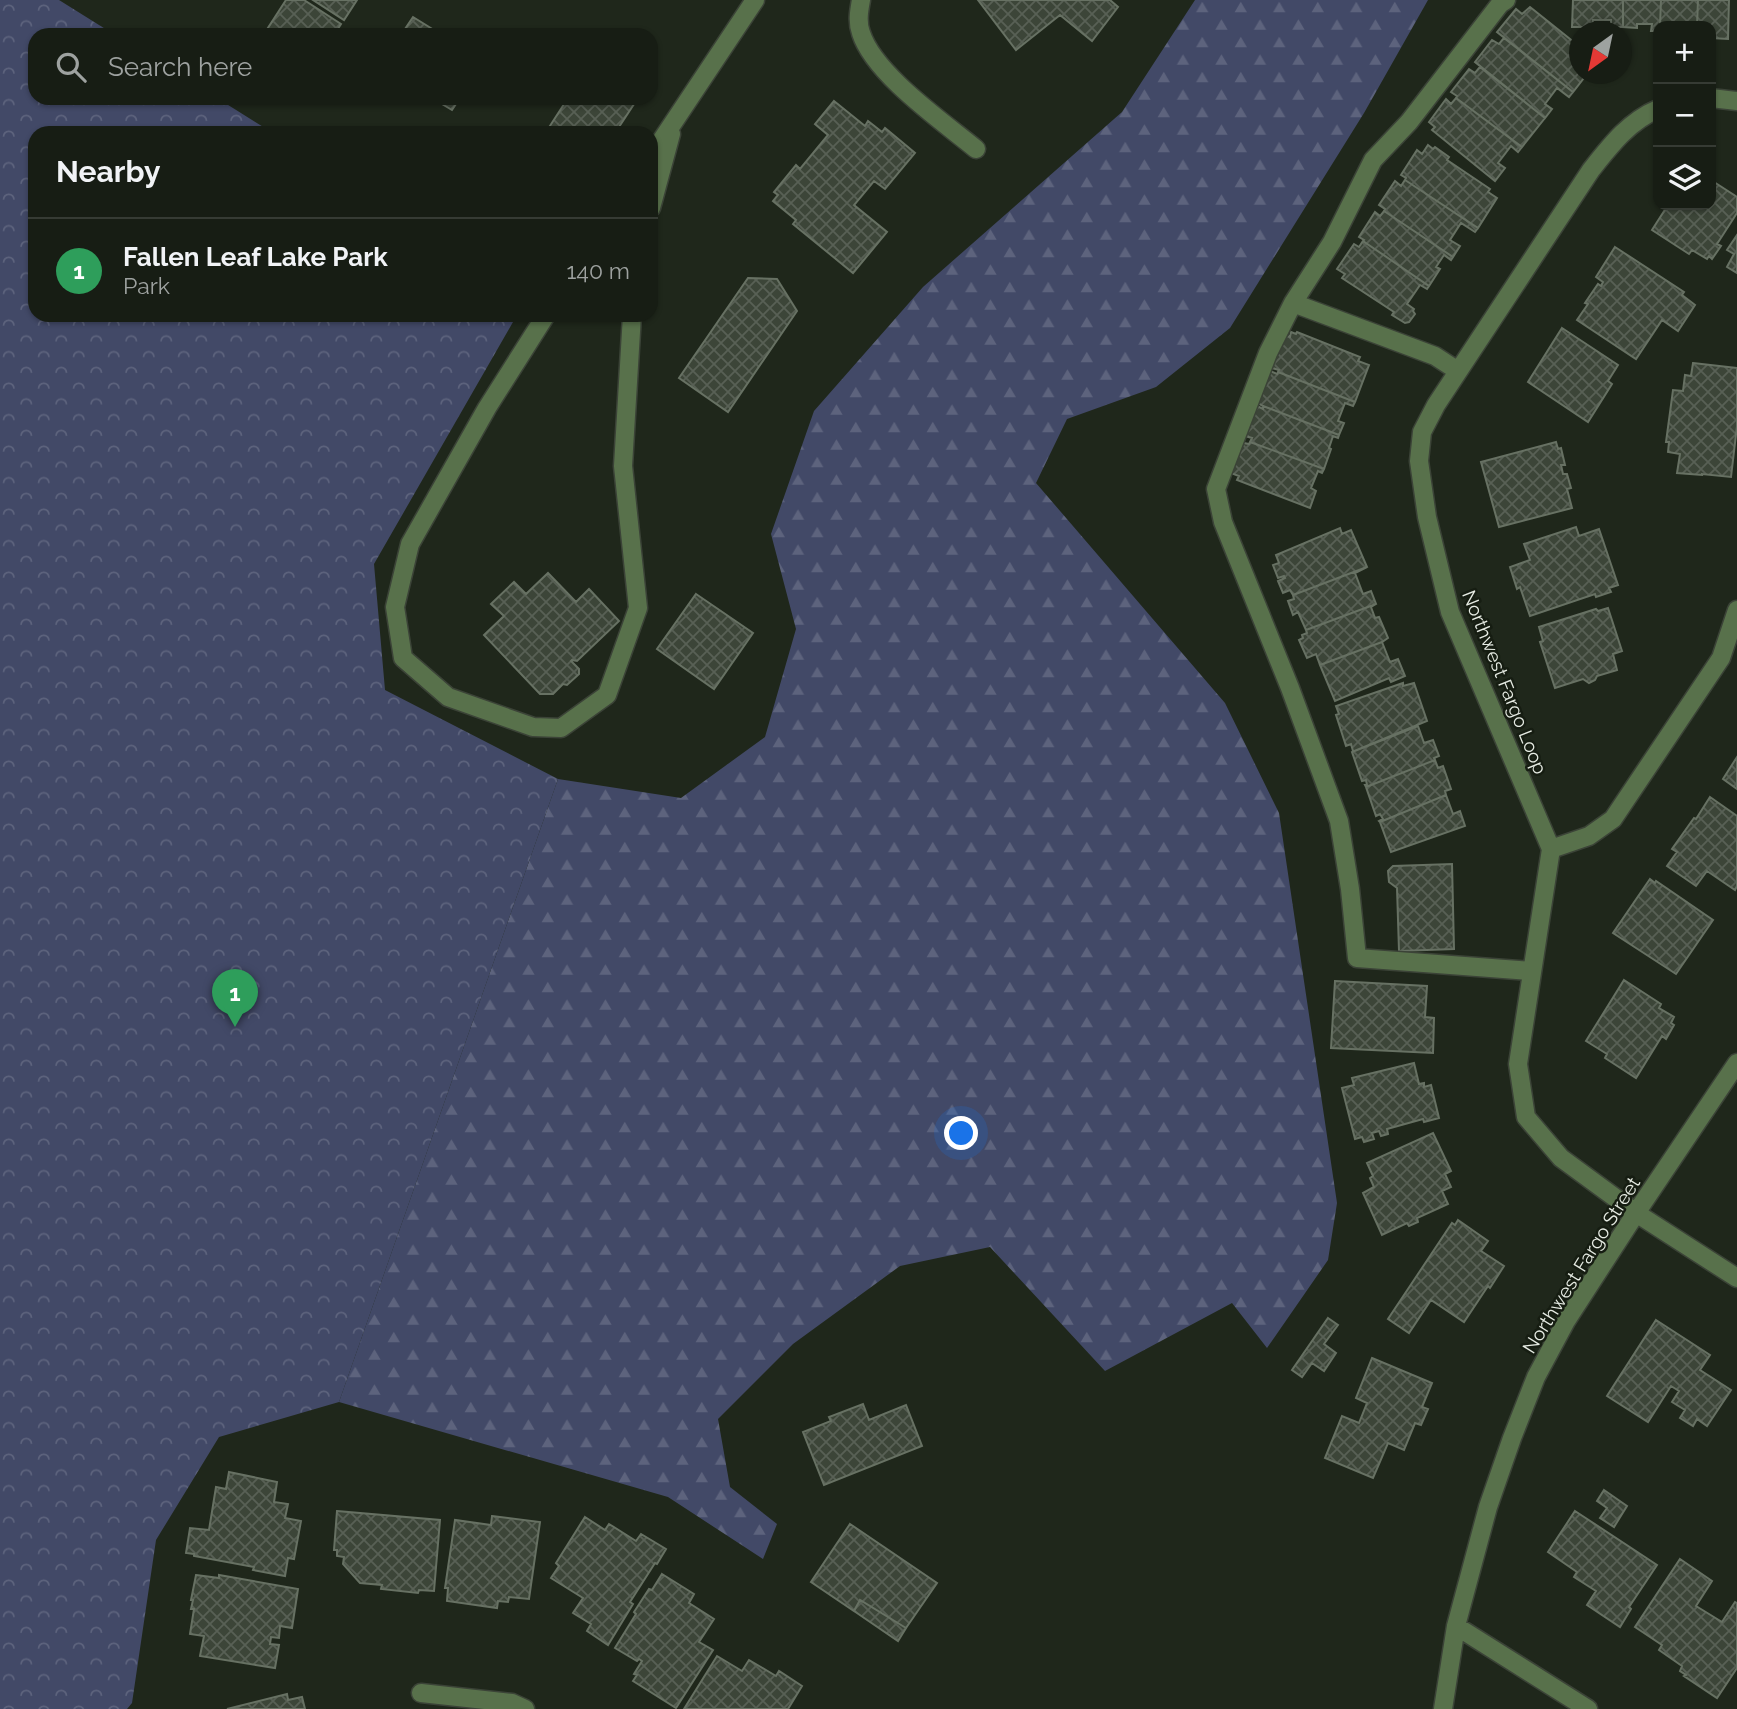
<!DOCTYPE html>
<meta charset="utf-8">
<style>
body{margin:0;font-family:Raleway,sans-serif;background:#20261d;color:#f1f3f6}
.controls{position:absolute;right:21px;top:21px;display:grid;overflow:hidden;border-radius:14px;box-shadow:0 2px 5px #0004}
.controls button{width:63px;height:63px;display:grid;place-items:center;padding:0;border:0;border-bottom:2px solid #363b34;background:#171d14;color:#f1f3f6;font:35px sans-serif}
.compass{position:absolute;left:1569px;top:21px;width:63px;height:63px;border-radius:50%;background:#171d14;box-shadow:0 2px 5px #0004;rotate:213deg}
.you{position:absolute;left:962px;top:1134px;width:24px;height:24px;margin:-18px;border:5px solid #fff;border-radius:50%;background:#1a73e8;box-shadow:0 0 0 10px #1a73e833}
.badge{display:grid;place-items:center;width:46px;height:46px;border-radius:50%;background:#1a73e8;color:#fff;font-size:23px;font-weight:700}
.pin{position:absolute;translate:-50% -58px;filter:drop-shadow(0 2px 4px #0008)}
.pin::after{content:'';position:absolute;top:37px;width:24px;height:21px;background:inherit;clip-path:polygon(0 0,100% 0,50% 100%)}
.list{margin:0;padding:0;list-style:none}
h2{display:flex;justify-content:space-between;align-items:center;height:91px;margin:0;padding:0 28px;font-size:30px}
h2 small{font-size:23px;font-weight:400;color:#9ea2a0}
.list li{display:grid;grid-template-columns:46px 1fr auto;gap:21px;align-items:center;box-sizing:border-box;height:105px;padding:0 28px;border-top:2px solid #363b34}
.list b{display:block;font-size:26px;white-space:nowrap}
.list p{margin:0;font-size:23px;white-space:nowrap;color:#9ea2a0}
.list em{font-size:23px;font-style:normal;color:#9ea2a0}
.icon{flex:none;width:38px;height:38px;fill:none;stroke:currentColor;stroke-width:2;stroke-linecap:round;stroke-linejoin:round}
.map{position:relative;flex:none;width:1737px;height:1709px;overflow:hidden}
.search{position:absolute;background:#171d14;box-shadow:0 2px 5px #0004;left:28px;top:28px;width:630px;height:77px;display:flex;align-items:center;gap:18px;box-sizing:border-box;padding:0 24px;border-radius:21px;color:#9ea2a0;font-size:26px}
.panel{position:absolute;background:#171d14;box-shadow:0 2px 5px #0004;left:28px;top:126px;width:630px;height:196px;border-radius:21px}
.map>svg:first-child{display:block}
.forest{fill:url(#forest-firs)}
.park{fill:url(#park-crowns)}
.building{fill:url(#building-cross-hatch);stroke:#677163;stroke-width:2}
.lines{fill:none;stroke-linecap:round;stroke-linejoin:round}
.minor-casing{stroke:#3b4337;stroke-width:21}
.minor{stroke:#58714b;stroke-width:18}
.labels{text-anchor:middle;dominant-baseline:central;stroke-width:5;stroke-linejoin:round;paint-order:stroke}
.street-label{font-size:19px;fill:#e7ece4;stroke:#161d12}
</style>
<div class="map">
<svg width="1737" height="1709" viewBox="0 0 1737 1709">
<defs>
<pattern id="forest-firs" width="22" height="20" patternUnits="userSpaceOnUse" patternTransform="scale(1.75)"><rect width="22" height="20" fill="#424967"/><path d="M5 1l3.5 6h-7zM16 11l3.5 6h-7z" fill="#5d637d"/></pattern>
<pattern id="park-crowns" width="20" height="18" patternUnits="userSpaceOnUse" patternTransform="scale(1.75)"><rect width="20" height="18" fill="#424967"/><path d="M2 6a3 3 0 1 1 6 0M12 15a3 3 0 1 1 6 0" fill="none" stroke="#5d637d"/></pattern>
<pattern id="building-cross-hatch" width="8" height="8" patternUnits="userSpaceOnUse" patternTransform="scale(1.75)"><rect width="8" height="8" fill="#3c4538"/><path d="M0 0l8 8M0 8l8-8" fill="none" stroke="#586055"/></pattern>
</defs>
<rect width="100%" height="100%" fill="#1f271b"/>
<path class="forest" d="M1195,0h233l-64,113 -134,215 -74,59 -89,32 -31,64 189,220 54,110 58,390 -9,57 -61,88 -35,-45 -127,68 -115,-124 -90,19 -107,78 -75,75 12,68 47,37 -14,35 -95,-62 -329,-95 219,-623 123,19 84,-61 31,-108 -25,-95 43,-123 109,-124 199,-175z"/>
<path class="park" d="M0,0h59l56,35h-80v63h182l56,35h-238v182h482l-143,249 11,126 173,89 -219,623 -120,35 -63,103 -24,163 -5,6h-127z"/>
<path class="building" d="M286,0h18l37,24 -7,11h-61l-7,-4z
M313,0h44l-13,20z
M978,0h132l8,7 -26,34 -32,-26 -44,35z
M1573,0h50v27h-12v-7h-18l-1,7h-20z
M1623,0h38l-1,26h-2v5h-7l1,-7h-15v4l-14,-1z
M1661,0h37l-1,26 -29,-2v2h-8z
M1698,0h31l-1,39 -17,-1v-12h-14z
M1530,7l50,40v27h7l-14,18 -76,-60 19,-23 6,5z
M413,17l29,18h-41z
M1504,38l69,54 -4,5 -12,-9 -12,16 7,5 -7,9 -70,-56 17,-22 7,4z
M1480,67l65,51 -23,29 -66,-49 1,-2 -6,-4 18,-23 6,4z
M432,98h28l-8,12z
M568,98h70l-23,35h-68l-1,-1z
M1456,98l66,49 -4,5 -7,-6 -13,17 7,5 -10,13 -63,-51 3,-3 -6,-5 17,-23 5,5z
M834,101l31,25 3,-5 14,11 3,-4 30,25 -30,36 -11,-8 -20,24 33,27 -34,41 -60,-49 3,-4 -23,-19 5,-6 -4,-3 22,-27 4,4 28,-34 -13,-11z
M1428,145l5,4 2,-2 14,10 -2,3 43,29 -2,3 9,6 -19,30 -73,-48 1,-2 -5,-3 16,-25 5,4z
M1405,180l73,48 -3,4 -14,-9 -11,17 10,6 -7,11 -69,-46 1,-2 -6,-4 16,-24 6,5z
M1714,182l23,15v16l-20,31 4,2 -9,13 -3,-3 -2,3 -15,-9 -3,4 -37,-24 16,-25h43v-22l2,1z
M1384,211l69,46 -2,3 -7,-5 -8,12 4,2 -11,17 -66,-45 1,-1 -5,-3 16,-25 5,4z
M1737,235v38l-10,-6 7,-13 -7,-4z
M1363,241l66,45 -2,3 -7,-4 -13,19 7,5 -1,2 2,3 -6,8 -4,1 -13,-8 2,-3 -52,-34 3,-4 -8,-5 17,-25 5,3z
M1615,247l69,45 -2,3 13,10 -17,26 -16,-11 -26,39 -59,-39 11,-16 -3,-1 13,-19 3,2 2,-4 -7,-5z
M748,278l29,1 20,32 -69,101 -49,-34z
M1562,328l56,37 -10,16 4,3 -24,38 -60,-40z
M1291,332l5,2 1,-2 63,25 -2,4 11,4 -14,37 -77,-30 1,-2 -7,-2 12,-33 6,2z
M1693,363l44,5v58l-6,51 -29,-3v1l-25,-2 3,-19 -12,-2 1,-10h-3l7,-52 10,1 2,-16 6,1z
M1270,371l7,3 1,-2 77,30 -2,4 -8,-3 -7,18 6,2 -5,12 -76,-29 -5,-3z
M1257,406l6,3v-3l76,29 -1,3 -5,-2 -4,12 2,1 -7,20 -74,-27 2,-4 -7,-2z
M1239,442l10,2 1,-2 74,27 -2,4 -4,-2 -7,17 5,3 -6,17 -73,-28 2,-4 -11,-4z
M1556,442l2,7 3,-1 4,17h-4l2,9h4l4,14 -4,1 5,19 -73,19 -18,-65z
M1576,527l3,9 20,-7 19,56 -9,3 2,4 -15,5 -1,-3 -65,22 -10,-29 -3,2 -7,-22 20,-7 -6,-16z
M1340,528l2,6 9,-4 16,37 -74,28 -3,-5 -7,3 -5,-12 7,-3 -1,-2 -6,2 -5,-13 6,-2 -3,-8z
M1367,567l-12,6 8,21 8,-3 5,13 -70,26 -8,-18 -5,3 -5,-14 6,-2 -1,-4z
M548,573l28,29 13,-13 30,32 -42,40 -5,-1 -1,1 8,8v5l-12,11 -4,-1 -10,10h-13l-56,-59 20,-19 -13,-12 23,-22 12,12z
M696,594l57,39 -39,56 -57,-40z
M1376,604l-5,3 4,11 4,-1 9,21 -6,4 -62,23 -4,-11 -9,4 -8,-18 4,-2 -1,-3 5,-2 -1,-3z
M1608,608l14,43 -9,3 4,16 -20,6 -2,4 -6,3 -6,-4 -28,9 -15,-46 3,-1 -4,-14 57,-18 2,2z
M1382,642l8,20 8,-3 7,17 -14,6 -2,-4 -54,23 -15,-36z
M1403,683v3l11,-3 13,38 -75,31 1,-1 -2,-7 -5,2 -10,-31 3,-1 -3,-8z
M1418,726l6,17 9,-3 6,16 -5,2 1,2 -69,27 -1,-2h2l-1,-5 -4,1 -10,-29z
M1737,757v32l-14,-10z
M1435,760l3,8 5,-2 8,23 -6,2 1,4 -66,27 -1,-1 4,-2 -3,-5 -4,2 -10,-29z
M1446,795l7,19 7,-3 5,15 -74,26 -11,-30z
M1710,797l27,19v70l-2,4 -28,-19 -11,15 -29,-20 10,-14 -5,-3 22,-31 2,1z
M1452,864l2,85 -55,2 -2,-63 -8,-6 -1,-11 5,-5z
M1650,879l5,4 1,-2 57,39 -37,54 -63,-41z
M1624,980l37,24 -2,4 15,9 -3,6 3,2 -8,14 -4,-3 -26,42 -31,-20 2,-4 -21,-13z
M1335,981l92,5 -2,31 9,1 -1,35 -102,-5z
M1414,1063l5,21 5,-1v4l7,-2 8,33 -15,4 -1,-3 -36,10 1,5 -7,2 -2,-5 -7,2 2,6 -10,3 -2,-5 -7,2 -13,-51 12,-3 -2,-7z
M1433,1133l18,38 -6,3 6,13 -9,4 6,13 -31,14 1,4 -9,4 -2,-3 -25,12 -19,-42 11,-6 -4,-9 3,-2 -6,-13z
M1458,1220l30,21 -7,10 23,15 -14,22 -2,-2 -24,36 -33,-22 -22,33 -21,-14 64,-96 3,2z
M1328,1318l10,7 -14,19 12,9 -12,18 -12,-8 -10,14 -10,-7z
M1656,1320l54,35 -10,15 31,20 -24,36 -10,-7 -4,7 -13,-8 5,-8 -13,-8 7,-11 -8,-5 -23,36 -41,-26z
M1372,1358l60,25 -10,24 6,2 -7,16 -6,-2 -11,27 -16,-7 -15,35 -48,-20 17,-42 17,7 8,-20 -11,-5z
M863,1404l6,16 37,-15 16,41 -98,39 -21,-53 28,-11 -2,-4z
M229,1472l48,10 -3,20 14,2 -3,14 16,3 -7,38 -6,-1 -3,18 -32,-6 1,-3 -60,-11v-2l-8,-1 4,-25 19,2 7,-43 10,2z
M1604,1490l23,16 -13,21 -14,-9 7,-10 -10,-7z
M337,1511l103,9 -6,71 -15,-1 -1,3 -37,-4 1,-4 -22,-2 -17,-19 1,-7 -7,-1v-6h-3z
M1575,1511l82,54 -28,42 2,2 -11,18 -33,-22 9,-14 -22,-14 3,-5 -29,-20z
M492,1516l48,6 -11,77 -20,-2 -1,5 -10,-1 -1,7 -50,-7 1,-13h-3l10,-68 36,5z
M585,1517l20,13 4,-6 27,17 5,-7 25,15 -9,15 -2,-1 -25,39 3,2 -25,41 -21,-14 4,-7 -18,-11 10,-15 -32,-20 8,-12 -3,-3z
M850,1524l87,59 -31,45 -46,-28 -6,11 -43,-29z
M1680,1559l32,22 -16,25 26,16 13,-20 2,1v65l-20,30 -33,-22 2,-1 -6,-4 2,-5 -23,-16 3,-5 -27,-18z
M662,1574l32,20 -5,9 25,16 -15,23 14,8 -37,58 -43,-27 4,-6 -3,-1 8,-13 -3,-2 -2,2 -22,-13 21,-34 -2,-2 15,-23 3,1z
M196,1575l23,3v-3l79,14 -6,39 -12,-2 -1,12 -8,-1 -1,7 9,1 -4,23 -75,-12 4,-20 -14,-2 4,-25h-3l2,-9h-2z
M860,1600l46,28 -8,13 -44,-30z
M717,1656l25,15 7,-11 27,16 3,-5 23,15 -14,23h-104z
M287,1694l1,6 14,-3 3,12h-78z"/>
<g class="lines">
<g class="minor-casing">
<path id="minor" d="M861,0c-2,11 -4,22 0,33 13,41 81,88 115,116
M1506,0l-6,4 -91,118 -36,38 -41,82 -39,61 -25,50 -52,136 7,33 67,166 49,133 11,68 7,69 174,13
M1711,98l26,3
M1658,109c-29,12 -48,37 -67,61l-155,235 -14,27 -3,29 8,56 23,95 101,237 -33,215 8,53 35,41 75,55 101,65
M651,156l104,-156
M651,208l20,-74
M1293,303l142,53 23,15
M546,315l-59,93 -77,136 -15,63 8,51 45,39 85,30 28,1 46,-33 31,-87 -15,-142 9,-151
M1551,849l38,-13 24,-17 108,-161 16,-48
M1456,1626l132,83
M421,1693l91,10 13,6
M1443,1709l13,-83 32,-119 24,-69 24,-61 30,-56 70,-108 101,-150"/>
</g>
<use href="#minor" class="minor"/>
</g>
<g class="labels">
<g class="street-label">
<text transform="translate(1505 682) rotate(68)">Northwest Fargo Loop</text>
<text transform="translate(1581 1265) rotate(-58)">Northwest Fargo Street</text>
</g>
</g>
</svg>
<div class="controls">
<button>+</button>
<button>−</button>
<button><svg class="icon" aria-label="layers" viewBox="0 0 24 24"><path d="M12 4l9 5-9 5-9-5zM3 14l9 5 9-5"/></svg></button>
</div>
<svg class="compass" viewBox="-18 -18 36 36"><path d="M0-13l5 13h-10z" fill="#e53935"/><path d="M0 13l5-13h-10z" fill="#9ea2a0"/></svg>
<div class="you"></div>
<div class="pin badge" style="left:235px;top:1027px;background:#2e9e5b">1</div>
<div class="search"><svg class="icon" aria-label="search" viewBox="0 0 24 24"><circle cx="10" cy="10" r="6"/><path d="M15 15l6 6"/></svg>Search here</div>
<section class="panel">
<h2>Nearby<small></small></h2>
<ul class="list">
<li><span class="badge" style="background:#2e9e5b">1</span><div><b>Fallen Leaf Lake Park</b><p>Park</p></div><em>140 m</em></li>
</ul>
</section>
</div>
